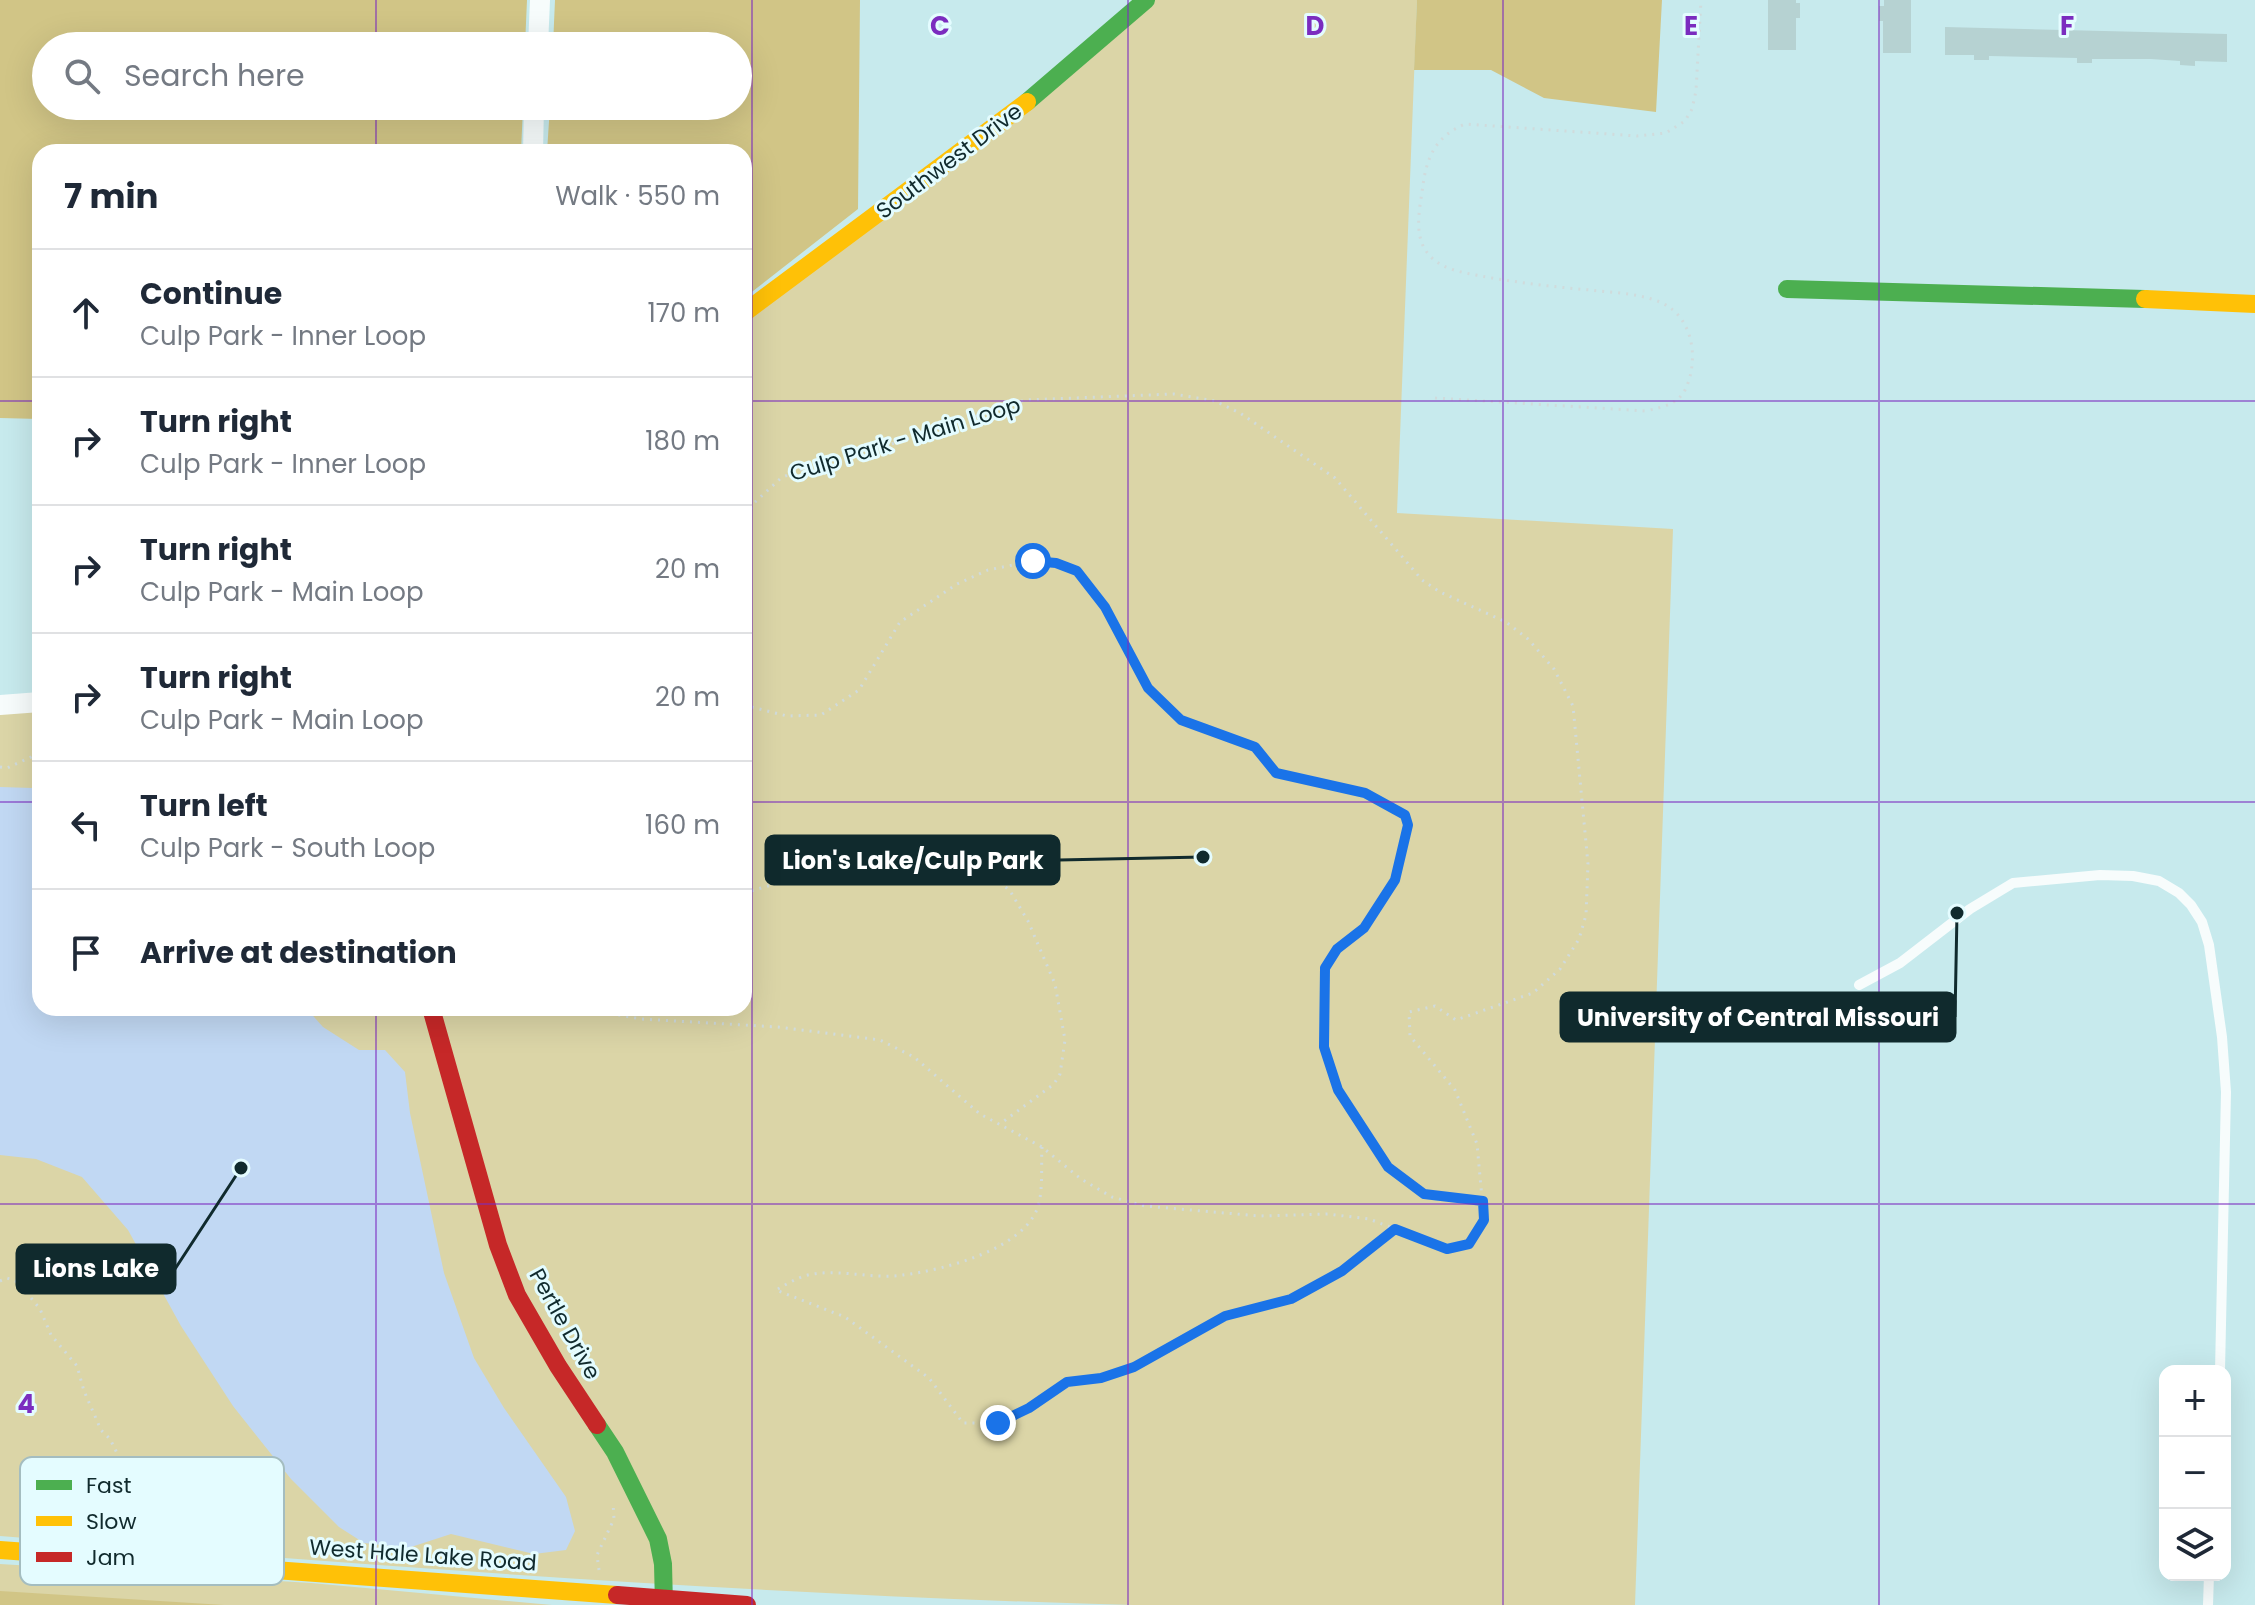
<!DOCTYPE html>
<meta charset="utf-8">
<style>
body{margin:0;font-family:Poppins,sans-serif;background:#f2f2f3;color:#1f2937}
.controls{position:absolute;right:24px;bottom:24px;display:grid;overflow:hidden;border-radius:16px;box-shadow:0 8px 32px #0002}
.controls button{width:72px;height:72px;display:grid;place-items:center;padding:0;border:0;border-bottom:2px solid #e0e1e3;background:#fff;color:#1f2937;font:40px sans-serif}
.stop{position:absolute;width:24px;height:24px;margin:-18px;border:6px solid #1a73e8;border-radius:50%;background:#fff}
.stop.end{background:#1a73e8;border-color:#fff;box-shadow:0 2px 8px #0008}
.list{margin:0;padding:0;list-style:none}
h2{display:flex;justify-content:space-between;align-items:center;height:104px;margin:0;padding:0 32px;font-size:34px}
h2 small{font-size:26px;font-weight:400;color:#747a83}
.list li{display:grid;grid-template-columns:52px 1fr auto;gap:24px;align-items:center;box-sizing:border-box;height:128px;padding:0 32px;border-top:2px solid #e0e1e3}
.list b{display:block;font-size:30px;white-space:nowrap}
.list p{margin:0;font-size:26px;white-space:nowrap;color:#747a83}
.list em{font-size:26px;font-style:normal;color:#747a83}
.icon{flex:none;width:44px;height:44px;fill:none;stroke:currentColor;stroke-width:2;stroke-linecap:round;stroke-linejoin:round}
.map{position:relative;flex:none;width:2255px;height:1605px;overflow:hidden}
.search{position:absolute;background:#fff;box-shadow:0 8px 32px #0002;left:32px;top:32px;width:720px;height:88px;display:flex;align-items:center;gap:20px;box-sizing:border-box;padding:0 28px;border-radius:44px;color:#747a83;font-size:30px}
.panel{position:absolute;background:#fff;box-shadow:0 8px 32px #0002;left:32px;top:144px;width:720px;height:872px;border-radius:24px}
.map>svg:first-child{display:block}
.green{fill:#dbd5a7}
.forest{fill:#d1c586}
.water{fill:#c1d8f3}
.building{fill:#b6d2d2}
.lines{fill:none;stroke-linecap:round;stroke-linejoin:round}
.path{stroke:#d0dbdc;stroke-width:3;stroke-dasharray:2 6;stroke-linecap:butt}
.lane{stroke:#f7fcfc;stroke-width:10}
.street{stroke:#f7fcfc;stroke-width:20}
.fast{stroke:#4caf50;stroke-width:18}
.slow{stroke:#ffc107;stroke-width:18}
.jam{stroke:#c62828;stroke-width:18}
.route{stroke:#1a73e8;stroke-width:10}
.grid{fill:none;stroke:#7b2cbf;stroke-width:2;stroke-opacity:0.55}
.labels{text-anchor:middle;dominant-baseline:central;stroke-width:6;stroke-linejoin:round;paint-order:stroke}
.street-label{font-size:22px;fill:#102a2d;stroke:#e4fcff}
.key{fill:#e4fcff;stroke:#a4bdc0;stroke-width:2}
.key-label{font-size:22px;fill:#102a2d}
.grid-label{font-size:26px;text-anchor:middle;font-weight:bold;fill:#7b2cbf;stroke:#e4fcff;stroke-width:6;stroke-linejoin:round;paint-order:stroke}
.leader{fill:none;stroke:#102a2d;stroke-width:3}
.callout-dot{fill:#102a2d;stroke:#e4fcff;stroke-width:3}
.callout{fill:#102a2d;stroke:#102a2d;stroke-width:3}
.callout-label{font-size:24px;text-anchor:middle;font-weight:bold;fill:#fff}
</style>
<div class="map">
<svg width="2255" height="1605" viewBox="0 0 2255 1605">
<rect width="100%" height="100%" fill="#c7eaed"/>
<path class="green" d="M1146,0h271l-20,513 276,16 -38,1076c-167,0 -335,0 -502,0 -379,-10 -756,-39 -1133,-69v-831l40,-3v306h704v-695z
M0,1564l311,19 241,22h-552z"/>
<path class="forest" d="M0,0h527l-2,46h-479v60h477l-2,46h-481v267l-40,-1z
M555,0h305l-2,209 -114,89v-146h-197l3,-46h188v-60h-185z
M1417,0h245l-6,112 -112,-14 -53,-28h-77z
M0,1591l224,14h-224z"/>
<path class="water" d="M40,784v224h266l17,19 36,23h26l20,22 5,41 34,160 30,85 30,50 62,89 9,34 -9,19 -32,4 -83,-20 -43,14 -44,-5 -25,-16 -48,-48 -58,-73 -52,-80 -53,-96 -46,-53 -46,-18 -36,-4v-368l33,1z"/>
<path class="building" d="M1768,0h28v3h4v15h-4v32h-28z
M1884,0h27v53h-28v-32h-4v-15h5z
M1945,27l282,7v28l-32,-1v5l-15,-1v-4l-29,-2h-59v4h-15v-5l-88,-2v4h-15v-5h-29z"/>
<g class="lines">
<path class="path" d="M1435,398l211,13c20,-5 35,-7 42,-28 10,-28 4,-66 -26,-80 -22,-10 -48,-10 -72,-13 -35,-3 -69,-7 -104,-13 -19,-4 -42,-6 -56,-21 -18,-19 -10,-48 -7,-71 4,-30 14,-49 42,-61l172,12 29,-3 19,-12 7,-12 4,-18 5,-91
M744,705l43,11 34,-1 38,-25 41,-68 57,-38 31,-14 45,-9 23,2 21,8 28,36 43,81 33,32 74,27 21,26 89,20 40,22 3,10 -13,55 -31,48 -27,21 -12,19 -1,79 14,43 50,77 36,27 59,7
M0,767l7,1 33,-15
M744,893l48,-14 125,-17 68,7 25,22 18,30 27,63 10,56 -5,34 -6,10 -54,40
M579,1008l62,11 137,8 102,13 34,17 66,57 62,33 39,32 31,18 33,9 114,10 69,-2 41,5 78,30 22,-5 15,-24 -7,-76 -22,-54 -45,-54 -1,-24 26,-6 21,14 77,-27 27,-24 19,-30 7,-24 2,-51 -15,-158 -19,-37 -26,-30 -22,-17 -66,-30 -18,-12 -87,-102 -95,-65 -25,-12 -41,-7 -149,6 -173,57 -38,7 -33,14 -27,25 -10,19
M1042,1147c-1,18 1,39 -3,56 -11,46 -96,67 -136,72 -32,5 -67,-8 -99,1 -9,3 -19,9 -28,14l69,27 84,61 34,45h35l31,-15 38,-26 34,-4 33,-11 91,-51 66,-17 51,-28 53,-42
M0,1281l7,-3 11,4 22,27 11,26 26,31 7,25 17,39 9,9 13,26 12,31 8,40
M599,1570l-2,-15 17,-36 -1,-17"/>
<path class="lane" d="M1859,985l41,-22 70,-54 43,-26 87,-8 33,1 26,5 20,12 12,12 11,17 7,23 13,92 4,55 -6,279
M2208,1605l1,-30"/>
<path class="street" d="M538,46l2,-46
M533,152l1,-46
M0,705l40,-3"/>
<path class="fast" d="M1027,102l119,-102
M1787,289l358,10
M597,1425l18,27 43,87 5,25 1,41"/>
<path class="slow" d="M2145,299l110,5
M744,313l283,-211
M0,1550l617,45"/>
<path class="jam" d="M431,1008l67,237 19,50 41,71 39,59
M617,1595l130,10"/>
</g>
<g class="lines">
<path class="route" d="M998,1423l31,-15 38,-26 34,-4 33,-11 91,-51 66,-17 51,-28 53,-42 52,20 22,-5 15,-24 -1,-19 -59,-7 -36,-27 -50,-77 -14,-43 1,-79 12,-19 27,-21 31,-48 13,-55 -3,-10 -40,-22 -89,-20 -21,-26 -74,-27 -33,-32 -43,-81 -28,-36 -21,-8 -23,-2"/>
</g>
<path class="grid" d="M376,0v46M752,0v1605M1128,0v1605M1503,0v1605M1879,0v1605M376,106v46M0,401h40M744,401h1511M0,802h40M744,802h1511M376,1008v597M0,1204h2255"/>
<g class="labels">
<g class="street-label">
<text transform="translate(949 161) rotate(-37)">Southwest Drive</text>
<text transform="translate(905 439) rotate(-17)">Culp Park - Main Loop</text>
<text transform="translate(565 1324) rotate(61)">Pertle Drive</text>
<text transform="translate(423 1555) rotate(4)">West Hale Lake Road</text>
</g>
</g>
<rect x="20" y="1457" width="264" height="128" rx="12" class="key"/>
<rect x="36" y="1480" width="36" height="10" fill="#4caf50"/>
<rect x="36" y="1516" width="36" height="10" fill="#ffc107"/>
<rect x="36" y="1552" width="36" height="10" fill="#c62828"/>
<g class="key-label">
<text x="86" y="1493">Fast</text>
<text x="86" y="1529">Slow</text>
<text x="86" y="1565">Jam</text>
</g>
<g class="grid-label">
<text x="940" y="35">C</text>
<text x="1315" y="35">D</text>
<text x="1691" y="35">E</text>
<text x="2067" y="35">F</text>
<text x="26" y="1413">4</text>
</g>
<path class="leader" d="M1203 857L1059 860M1957 913L1955 1017M241 1168L175 1269"/>
<g class="callout-dot">
<circle cx="1203" cy="857" r="8"/>
<circle cx="1957" cy="913" r="8"/>
<circle cx="241" cy="1168" r="8"/>
</g>
<g class="callout">
<rect x="766" y="836" width="293" height="48" rx="8"/>
<rect x="1561" y="993" width="394" height="48" rx="8"/>
<rect x="17" y="1245" width="158" height="48" rx="8"/>
</g>
<g class="callout-label">
<text x="913" y="869">Lion's Lake/Culp Park</text>
<text x="1758" y="1026">University of Central Missouri</text>
<text x="96" y="1277">Lions Lake</text>
</g>
</svg>
<div class="controls">
<button>+</button>
<button>−</button>
<button><svg class="icon" aria-label="layers" viewBox="0 0 24 24"><path d="M12 4l9 5-9 5-9-5zM3 14l9 5 9-5"/></svg></button>
</div>
<div class="stop" style="left:1033px;top:561px"></div>
<div class="stop end" style="left:998px;top:1423px"></div>
<div class="search"><svg class="icon" aria-label="search" viewBox="0 0 24 24"><circle cx="10" cy="10" r="6"/><path d="M15 15l6 6"/></svg>Search here</div>
<section class="panel">
<h2>7 min<small>Walk · 550 m</small></h2>
<ul class="list">
<li><svg class="icon" aria-label="ahead" viewBox="0 0 24 24"><path d="M12 20V5M6 11l6-6 6 6"/></svg><div><b>Continue</b><p>Culp Park - Inner Loop</p></div><em>170 m</em></li>
<li><svg class="icon" aria-label="right" viewBox="0 0 24 24"><path d="M7 20v-9h11M14 6l5 5-5 5"/></svg><div><b>Turn right</b><p>Culp Park - Inner Loop</p></div><em>180 m</em></li>
<li><svg class="icon" aria-label="right" viewBox="0 0 24 24"><path d="M7 20v-9h11M14 6l5 5-5 5"/></svg><div><b>Turn right</b><p>Culp Park - Main Loop</p></div><em>20 m</em></li>
<li><svg class="icon" aria-label="right" viewBox="0 0 24 24"><path d="M7 20v-9h11M14 6l5 5-5 5"/></svg><div><b>Turn right</b><p>Culp Park - Main Loop</p></div><em>20 m</em></li>
<li><svg class="icon" aria-label="left" viewBox="0 0 24 24"><path d="M17 20v-9H6M10 6l-5 5 5 5"/></svg><div><b>Turn left</b><p>Culp Park - South Loop</p></div><em>160 m</em></li>
<li><svg class="icon" aria-label="arrive" viewBox="0 0 24 24"><path d="M6 21V4h12l-3 4 3 4H6"/></svg><div><b>Arrive at destination</b></div></li>
</ul>
</section>
</div>
